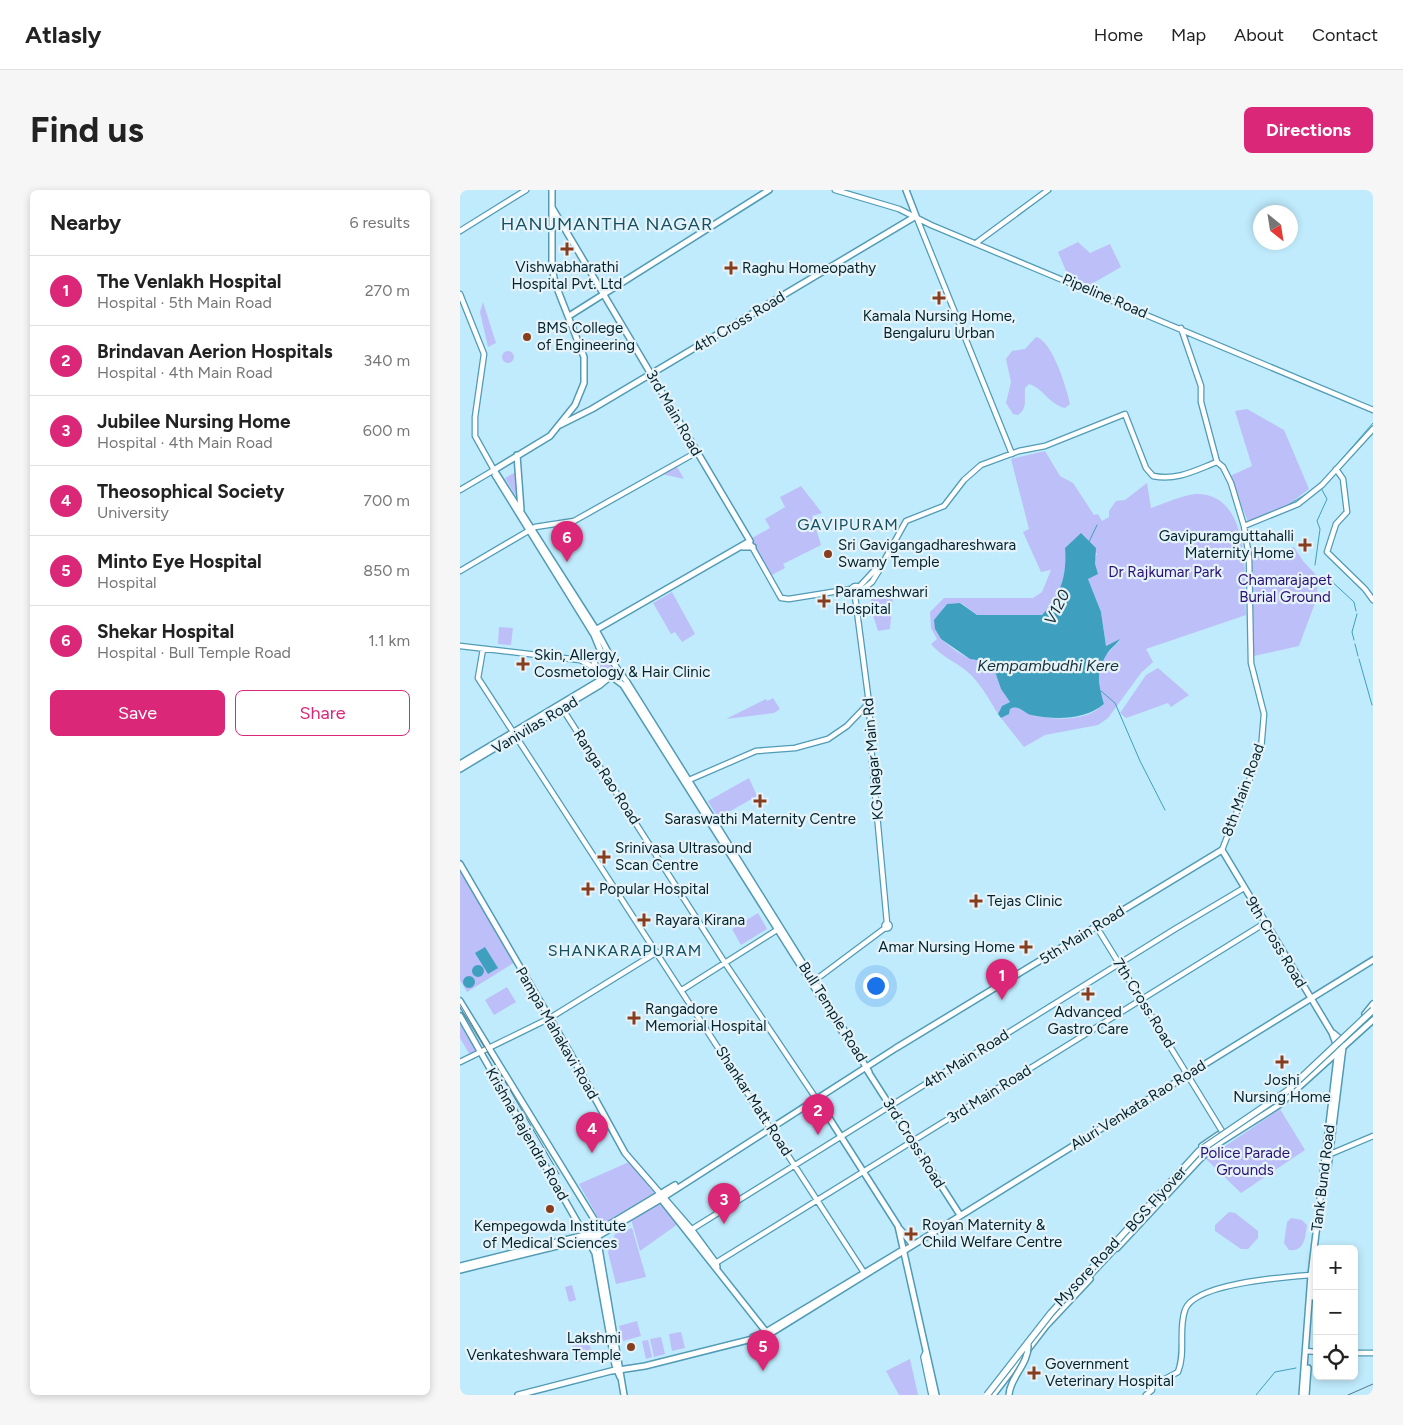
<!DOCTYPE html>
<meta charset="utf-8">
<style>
body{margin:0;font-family:Figtree,sans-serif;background:#f6f6f6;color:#222}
.controls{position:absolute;right:15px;bottom:15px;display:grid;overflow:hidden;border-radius:8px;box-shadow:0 2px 8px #0003}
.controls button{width:45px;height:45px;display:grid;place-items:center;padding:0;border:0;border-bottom:1px solid #e0e0e0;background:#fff;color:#222;font:25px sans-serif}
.compass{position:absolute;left:793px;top:15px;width:45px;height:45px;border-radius:50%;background:#fff;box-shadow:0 2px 8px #0003;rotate:150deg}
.you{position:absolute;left:415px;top:795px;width:18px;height:18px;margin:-12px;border:4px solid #fff;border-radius:50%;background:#1a73e8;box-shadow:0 0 0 8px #1a73e833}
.badge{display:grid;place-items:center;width:32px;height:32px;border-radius:50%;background:#db2777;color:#fff;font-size:16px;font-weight:700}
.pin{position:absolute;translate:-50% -41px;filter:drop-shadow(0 1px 2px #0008)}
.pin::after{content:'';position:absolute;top:26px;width:18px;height:15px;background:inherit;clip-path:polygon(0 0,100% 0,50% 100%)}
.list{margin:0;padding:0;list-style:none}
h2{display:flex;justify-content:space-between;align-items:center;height:65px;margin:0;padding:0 20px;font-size:21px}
h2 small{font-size:16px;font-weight:400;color:#767676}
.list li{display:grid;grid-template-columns:32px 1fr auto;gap:15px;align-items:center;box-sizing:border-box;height:70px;padding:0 20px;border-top:1px solid #e0e0e0}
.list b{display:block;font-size:19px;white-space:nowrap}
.list p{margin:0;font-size:16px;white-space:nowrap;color:#767676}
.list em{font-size:16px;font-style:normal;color:#767676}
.actions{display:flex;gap:10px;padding:15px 20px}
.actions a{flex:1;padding:11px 0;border:1px solid #db2777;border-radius:8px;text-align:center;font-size:18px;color:#db2777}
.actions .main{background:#db2777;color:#fff}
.icon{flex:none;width:28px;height:28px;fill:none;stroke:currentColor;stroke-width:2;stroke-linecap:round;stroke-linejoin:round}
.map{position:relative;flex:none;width:913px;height:1205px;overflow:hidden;border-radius:8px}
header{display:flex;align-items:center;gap:30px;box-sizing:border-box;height:70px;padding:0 25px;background:#fff;border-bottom:1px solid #e0e0e0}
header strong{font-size:24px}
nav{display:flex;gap:28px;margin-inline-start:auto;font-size:18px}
.intro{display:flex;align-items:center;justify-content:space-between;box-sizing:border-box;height:120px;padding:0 30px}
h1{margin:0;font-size:35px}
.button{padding:12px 22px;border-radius:8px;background:#db2777;color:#fff;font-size:18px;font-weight:700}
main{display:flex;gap:30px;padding:0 30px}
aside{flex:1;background:#fff;border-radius:8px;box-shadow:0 2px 8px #0003}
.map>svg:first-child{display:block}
.green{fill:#bdbff8}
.water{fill:#3f9fbe}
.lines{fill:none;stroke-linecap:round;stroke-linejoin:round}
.stream{stroke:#3f9fbe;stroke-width:1}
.tertiary-casing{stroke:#519bb5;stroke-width:7}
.secondary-casing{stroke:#519bb5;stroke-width:8}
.primary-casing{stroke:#519bb5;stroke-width:8}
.trunk-casing{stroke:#519bb5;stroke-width:8}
.tertiary{stroke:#fff;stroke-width:4.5}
.secondary{stroke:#fff;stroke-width:5}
.primary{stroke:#fff;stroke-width:5}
.trunk{stroke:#fff;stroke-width:5.5}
.rail{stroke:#537986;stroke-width:1}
.secondary-bridge-casing{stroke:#519bb5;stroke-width:8;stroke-linecap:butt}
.trunk-bridge-casing{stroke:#519bb5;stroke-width:8;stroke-linecap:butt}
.secondary-bridge{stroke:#fff;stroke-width:5}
.trunk-bridge{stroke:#fff;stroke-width:5.5}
.poi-dot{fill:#863e1e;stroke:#e5f3f9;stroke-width:2}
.labels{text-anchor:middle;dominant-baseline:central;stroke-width:4.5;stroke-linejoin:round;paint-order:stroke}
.poi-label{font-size:15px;fill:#02232d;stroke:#e5f3f9;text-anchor:start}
.street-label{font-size:15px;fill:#02232d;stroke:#e5f3f9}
.park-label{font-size:15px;fill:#291075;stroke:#e5f3f9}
.neighbourhood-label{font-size:16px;letter-spacing:1px;fill:#125062;stroke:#e5f3f9}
.water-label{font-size:16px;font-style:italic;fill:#182e36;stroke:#e5f3f9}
.quarter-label{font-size:18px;letter-spacing:1px;fill:#125062;stroke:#e5f3f9}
</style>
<header>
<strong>Atlasly</strong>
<nav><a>Home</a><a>Map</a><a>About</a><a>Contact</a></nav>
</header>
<div class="intro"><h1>Find us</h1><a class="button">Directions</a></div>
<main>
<aside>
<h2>Nearby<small>6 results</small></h2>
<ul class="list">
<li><span class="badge">1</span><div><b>The Venlakh Hospital</b><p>Hospital · 5th Main Road</p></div><em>270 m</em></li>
<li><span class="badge">2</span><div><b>Brindavan Aerion Hospitals</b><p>Hospital · 4th Main Road</p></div><em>340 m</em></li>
<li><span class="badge">3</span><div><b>Jubilee Nursing Home</b><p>Hospital · 4th Main Road</p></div><em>600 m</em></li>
<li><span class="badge">4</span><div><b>Theosophical Society</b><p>University</p></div><em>700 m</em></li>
<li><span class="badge">5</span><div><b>Minto Eye Hospital</b><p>Hospital</p></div><em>850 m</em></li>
<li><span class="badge">6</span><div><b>Shekar Hospital</b><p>Hospital · Bull Temple Road</p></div><em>1.1 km</em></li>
</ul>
<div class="actions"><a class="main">Save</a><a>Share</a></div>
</aside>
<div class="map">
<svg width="913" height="1205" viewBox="0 0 913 1205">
<rect width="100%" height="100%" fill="#c0ebfc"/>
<path class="green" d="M618,52l12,11 20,-9 11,23 -33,19 -19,-8 -11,-26z
M23,112l13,41 -8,4 -8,-35z
M576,147c16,3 31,52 34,67l-5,4c-16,-4 -21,-19 -36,-24l-4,4c-1,11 3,20 -7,27l-5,-1 -7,-11 5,-21 -5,-23 6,-8 13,-2z
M42 167a6 6 0 1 1 12 0a6 6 0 1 1-12 0Z
M787,219l37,21 25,59 -25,19 -36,14 -18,-46 22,-10 -17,-55z
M585,261l15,25 13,7 21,32 4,-1 4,7 7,-4v-6l7,-10 9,-1 22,-17 4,25c12,-4 36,-15 48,-14 53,3 45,84 47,121l-100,34 7,13 -12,11 -33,45 -10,7 -53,10 -21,12 -23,-29 8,-4 1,-5c9,-5 13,4 21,6 17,4 44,6 60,-2 5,-2 9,-6 13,-9 -8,-29 -9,-41 15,-62v-2l-13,6 -5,-34 -13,-33 9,-26 -32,-5c2,27 -4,47 -23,67h-65l-16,-12 -14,1 -4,4 -8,21 6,10 15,12 14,8 19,3 4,4 8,23 9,13 -8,4 -4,8c-8,-13 -16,-28 -27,-39 -12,-12 -29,-17 -40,-31l6,-5 -6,-11 -1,-16 14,-14h89l9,-6 9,-22 -10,2 -18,-40 6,-3 -18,-70z
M216,275l8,14 -22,-5z
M56,282l4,31 -15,-25z
M341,296l21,27 -10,3 9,29 -38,19 2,4 -15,8 -20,-37 20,-11 -5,-9 20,-12 -5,-10z
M834,357l9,14 16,17 -4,25 -16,43 -45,10 -2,-97z
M426,399l7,6 -3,34 -12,2 -6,-19 -1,-13z
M212,402l23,42 -13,8 -7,-10 -4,2 -18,-31z
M39,437l14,1 -2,17 -13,-1z
M141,465l6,2 5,9 -3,7 -7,-1 -5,-8v-6z
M698,478l31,27 -18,12 -3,-4 -42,15 -6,-5 26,-38z
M313,508l7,11 -6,4 -48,6 40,-20 1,2z
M289,588l8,18 -39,22 -10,-17z
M0,680l55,92 -48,30 -7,-12z
M298,723l9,16 -26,16 -9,-16z
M47,797l9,15 -22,13 -9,-15z
M0,834l16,27 -6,4 -10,-17z
M820,919l25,41 -64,43 -35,-34z
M169,972l25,31 -51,31 -2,-1 -22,-39z
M201,1012l17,22 -38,27 -9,-32z
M769,1022l6,1 23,18v7l-10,11h-7l-26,-18v-6z
M831,1028l11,2 5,5c-2,12 -2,27 -18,25l-5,-7 3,-21z
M172,1038l14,49 -30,7 -8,-32 7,-18z
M112,1095l4,15 -7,2 -4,-15z
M177,1131l4,15 -18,5 -4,-15z
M221,1142l4,16 -13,3 -3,-17z
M201,1147l4,17 -11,3 -4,-18z
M188,1150l4,17 -6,2 -4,-18z
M129,1152l4,16 -18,5 -3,-17z
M450,1169l8,36h-19l-13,-24z"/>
<path class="water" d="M621,343l15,15 -1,16 3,10 -10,5 13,33 5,34 14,-7c-3,5 -8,8 -11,12 -14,20 -11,31 -5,53 -19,16 -48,16 -73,11 -8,-2 -12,-11 -21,-6l-1,5 -8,4 -3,-4 4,-8 8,-4 -9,-13 -8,-23 -4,-4 -19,-3 -29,-20 -6,-10 -1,-9 13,-16 13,-1 17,12h65c19,-20 25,-40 23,-67z
M25,757l13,21 -10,6 -13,-21z
M12 781a6 6 0 1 1 12 0a6 6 0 1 1-12 0Z
M3 792a6 6 0 1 1 12 0a6 6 0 1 1-12 0Z"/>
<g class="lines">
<path class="stream" d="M860,294l53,-61
M828,315l25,-15
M629,352l8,-17
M855,375l5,-36 -3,-8 10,-22 -6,-11
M868,388l26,24 2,9
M894,450l-2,-8 5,-18
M895,454l3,12
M899,469l13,46
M641,501l14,12 25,58 25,49
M796,1205l19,-23 21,-4"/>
<g class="tertiary-casing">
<path id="tertiary" d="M375,0l64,19 32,16 442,185
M456,26l96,238
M0,41l66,-41
M516,53l72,-53
M0,104l24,60 -9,63v19l19,34 -34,20
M721,138l20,58v16l16,60
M876,279l7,10 4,33 -11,12 -9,28 38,37 8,11
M784,336l54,-22 24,-19 51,-56
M291,355l30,53 8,1 62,-10
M0,381l75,-44 39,-6 123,-69
M391 401a5 5 0 1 1 10 0a5 5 0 1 1-10 0Z
M399,397l26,-28 21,-38 38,-15 20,-26 17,-15 38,-14 26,-5 80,-32 21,54 7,8c24,5 43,-6 64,-14l6,5 8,16 13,43 5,31 2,106 13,51 -3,36 -39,100
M401,401l11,-9 8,-13 -1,-3
M395,406l14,107 3,57 15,163
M0,456l120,14 14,-4
M23,459l-5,29 385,593
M120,470l15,8
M102,518l163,255 90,134
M229,590l67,-29 39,-3 33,-9 19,-13 22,-23
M424.5 736a2.5 2.5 0 1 1 5 0a2.5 2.5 0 1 1-5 0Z
M636,736l129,210
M354,791l71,-53
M222,800l98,-62
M0,872l90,-44 107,-66
M868,965l45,-19
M229,1041l486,-302 69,-41
M254,1074l551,-341
M846,1161l11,1
M894,1163h19
M686,1205l6,-5v-4l26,-14c8,-20 0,-42 7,-62 9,-27 100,-33 126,-35"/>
</g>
<g class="secondary-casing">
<path id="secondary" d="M93,19l197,332 -158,91
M109,126l200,-126
M100,235l32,-16 324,-193 -10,-26
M57,265l4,55
M34,280l101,158 21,39 11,15 205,328 37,62
M34,280l56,-34 25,-31 9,-22v-26l-29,-74 -3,-16v-77
M35,285l99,160 7,17
M283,357h10
M144,462l-7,2 -4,5 6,15 5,3
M151,486l12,9 222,351
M0,574l139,-83 3,-5
M0,579l140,-84 11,-9 5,-9
M0,674l109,187 56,102 66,76 25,34 1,4
M905,824l8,-10
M407,880l93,145
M357,909l81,127 38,169
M742,956l16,-11
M201,1009l106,134
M440,1039l12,15
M657,1058l83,-89 13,-12 66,-42 94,-85
M293,1147l13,-5 135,-81
M152,1181l33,-5 123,-31 605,-375
M58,1205l97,-25
M533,1205l53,-69 44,-47"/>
</g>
<g class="primary-casing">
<path id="primary" d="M0,811l137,223 2,24 25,147
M0,826l135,237 20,112 5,12
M868,977l15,-120 -4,-9 -6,-5
M0,1076l137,-34 78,-47
M0,1080l138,-34 63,-37 235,-151 326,-198 110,183 6,16 -27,226 -9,120
M853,1107l4,-35
M846,1205l2,-27"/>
</g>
<g class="trunk-casing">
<path id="trunk" d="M599,1118l60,-64
M466,1163l-2,4 8,38"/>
</g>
<use href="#tertiary" class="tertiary"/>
<use href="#secondary" class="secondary"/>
<use href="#primary" class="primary"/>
<use href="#trunk" class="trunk"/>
<path class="rail" d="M0,814l99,170
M888,1205l25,-11"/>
<g class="secondary-bridge-casing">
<path id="secondary-bridge" d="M549,1205c1,-18 20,-31 19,-50"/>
</g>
<g class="trunk-bridge-casing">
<path id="trunk-bridge" d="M527,1205l64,-82 148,-162 88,-60 86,-81"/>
</g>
<use href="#secondary-bridge" class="secondary-bridge"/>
<use href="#trunk-bridge" class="trunk-bridge"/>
</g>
<g class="poi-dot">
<path d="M104.5 51.5h5v5h5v5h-5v5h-5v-5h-5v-5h5z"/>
<path d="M268.5 70.5h5v5h5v5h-5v5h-5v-5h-5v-5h5z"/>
<path d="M476.5 100.5h5v5h5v5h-5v5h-5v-5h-5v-5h5z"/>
<circle cx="67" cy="147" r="5"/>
<path d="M842.5 347.5h5v5h5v5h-5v5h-5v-5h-5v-5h5z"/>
<circle cx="368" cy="364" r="5"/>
<path d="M361.5 403.5h5v5h5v5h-5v5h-5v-5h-5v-5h5z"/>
<path d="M60.5 466.5h5v5h5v5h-5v5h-5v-5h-5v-5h5z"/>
<path d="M297.5 603.5h5v5h5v5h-5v5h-5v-5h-5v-5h5z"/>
<path d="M141.5 659.5h5v5h5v5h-5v5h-5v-5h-5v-5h5z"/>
<path d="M125.5 691.5h5v5h5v5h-5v5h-5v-5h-5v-5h5z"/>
<path d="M513.5 703.5h5v5h5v5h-5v5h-5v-5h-5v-5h5z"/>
<path d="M181.5 722.5h5v5h5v5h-5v5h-5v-5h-5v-5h5z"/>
<path d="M563.5 749.5h5v5h5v5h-5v5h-5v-5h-5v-5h5z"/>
<path d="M625.5 796.5h5v5h5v5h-5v5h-5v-5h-5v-5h5z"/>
<path d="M171.5 820.5h5v5h5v5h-5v5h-5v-5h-5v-5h5z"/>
<path d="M819.5 864.5h5v5h5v5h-5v5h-5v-5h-5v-5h5z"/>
<circle cx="90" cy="1019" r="5"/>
<path d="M448.5 1036.5h5v5h5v5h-5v5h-5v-5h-5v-5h5z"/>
<circle cx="171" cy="1157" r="5"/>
<path d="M571.5 1175.5h5v5h5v5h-5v5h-5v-5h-5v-5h5z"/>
</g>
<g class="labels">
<g class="poi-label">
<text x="107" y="77" text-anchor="middle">Vishwabharathi<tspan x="107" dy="17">Hospital Pvt. Ltd</tspan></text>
<text x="282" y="78">Raghu Homeopathy</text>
<text x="479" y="126" text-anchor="middle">Kamala Nursing Home,<tspan x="479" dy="17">Bengaluru Urban</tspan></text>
<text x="77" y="138">BMS College<tspan x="77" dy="17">of Engineering</tspan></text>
<text x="834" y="346" text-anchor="end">Gavipuramguttahalli<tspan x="834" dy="17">Maternity Home</tspan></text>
<text x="378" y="355">Sri Gavigangadhareshwara<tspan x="378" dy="17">Swamy Temple</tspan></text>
<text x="375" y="402">Parameshwari<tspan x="375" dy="17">Hospital</tspan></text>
<text x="74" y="465">Skin, Allergy,<tspan x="74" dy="17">Cosmetology &amp; Hair Clinic</tspan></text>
<text x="300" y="629" text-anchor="middle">Saraswathi Maternity Centre</text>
<text x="155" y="658">Srinivasa Ultrasound<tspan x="155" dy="17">Scan Centre</tspan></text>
<text x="139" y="699">Popular Hospital</text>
<text x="527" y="711">Tejas Clinic</text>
<text x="195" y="730">Rayara Kirana</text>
<text x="555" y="757" text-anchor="end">Amar Nursing Home</text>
<text x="185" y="819">Rangadore<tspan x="185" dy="17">Memorial Hospital</tspan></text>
<text x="628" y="822" text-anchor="middle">Advanced<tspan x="628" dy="17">Gastro Care</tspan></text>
<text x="822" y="890" text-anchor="middle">Joshi<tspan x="822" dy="17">Nursing Home</tspan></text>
<text x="462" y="1035">Royan Maternity &amp;<tspan x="462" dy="17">Child Welfare Centre</tspan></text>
<text x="90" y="1036" text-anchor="middle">Kempegowda Institute<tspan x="90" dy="17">of Medical Sciences</tspan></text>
<text x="161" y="1148" text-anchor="end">Lakshmi<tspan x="161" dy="17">Venkateshwara Temple</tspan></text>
<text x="585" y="1174">Government<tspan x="585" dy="17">Veterinary Hospital</tspan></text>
</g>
<g class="street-label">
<text transform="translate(645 106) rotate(23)">Pipeline Road</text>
<text transform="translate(279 132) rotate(-31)">4th Cross Road</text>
<text transform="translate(214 223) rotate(60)">3rd Main Road</text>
<text transform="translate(75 535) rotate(-31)">Vanivilas Road</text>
<text transform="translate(413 569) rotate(-95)">KG Nagar Main Rd</text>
<text transform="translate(147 587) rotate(57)">Ranga Rao Road</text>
<text transform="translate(783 600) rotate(-70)">8th Main Road</text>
<text transform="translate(622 745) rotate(-32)">5th Main Road</text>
<text transform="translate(816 752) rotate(59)">9th Cross Road</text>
<text transform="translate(684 813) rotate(58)">7th Cross Road</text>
<text transform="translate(373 822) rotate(58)">Bull Temple Road</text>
<text transform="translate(97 843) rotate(60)">Pampa Mahakavi Road</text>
<text transform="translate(506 869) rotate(-32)">4th Main Road</text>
<text transform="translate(529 904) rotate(-32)">3rd Main Road</text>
<text transform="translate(294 911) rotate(57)">Shankar Matt Road</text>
<text transform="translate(678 915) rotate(-32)">Aluri Venkata Rao Road</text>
<text transform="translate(67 944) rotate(60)">Krishna Rajendra Road</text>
<text transform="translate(454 953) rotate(58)">3rd Cross Road</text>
<text transform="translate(863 988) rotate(-83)">Tank Bund Road</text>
<text transform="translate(696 1009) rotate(-48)">BGS Flyover</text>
<text transform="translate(627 1082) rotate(-47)">Mysore Road</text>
</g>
<g class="park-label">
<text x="705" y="382">Dr Rajkumar Park</text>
<text x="825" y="390">Chamarajapet<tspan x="825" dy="17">Burial Ground</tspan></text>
<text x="785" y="963">Police Parade<tspan x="785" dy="17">Grounds</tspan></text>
</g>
<g class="neighbourhood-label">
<text x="388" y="334">GAVIPURAM</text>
<text x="165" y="760">SHANKARAPURAM</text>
</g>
<g class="water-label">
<text transform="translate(597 417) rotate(-63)">V120</text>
<text x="588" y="475">Kempambudhi Kere</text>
</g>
<g class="quarter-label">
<text x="147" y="34">HANUMANTHA NAGAR</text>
</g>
</g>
</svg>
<div class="controls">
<button>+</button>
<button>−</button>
<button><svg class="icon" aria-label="locate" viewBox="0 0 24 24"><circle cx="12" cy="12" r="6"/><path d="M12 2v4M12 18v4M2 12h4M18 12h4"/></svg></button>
</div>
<svg class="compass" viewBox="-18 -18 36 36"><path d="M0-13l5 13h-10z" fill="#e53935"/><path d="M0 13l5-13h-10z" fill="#767676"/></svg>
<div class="you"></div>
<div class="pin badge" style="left:542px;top:810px">1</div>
<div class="pin badge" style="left:358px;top:945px">2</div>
<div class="pin badge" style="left:264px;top:1034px">3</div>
<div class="pin badge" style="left:132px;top:963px">4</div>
<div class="pin badge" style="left:303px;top:1181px">5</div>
<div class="pin badge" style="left:107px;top:372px">6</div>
</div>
</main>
